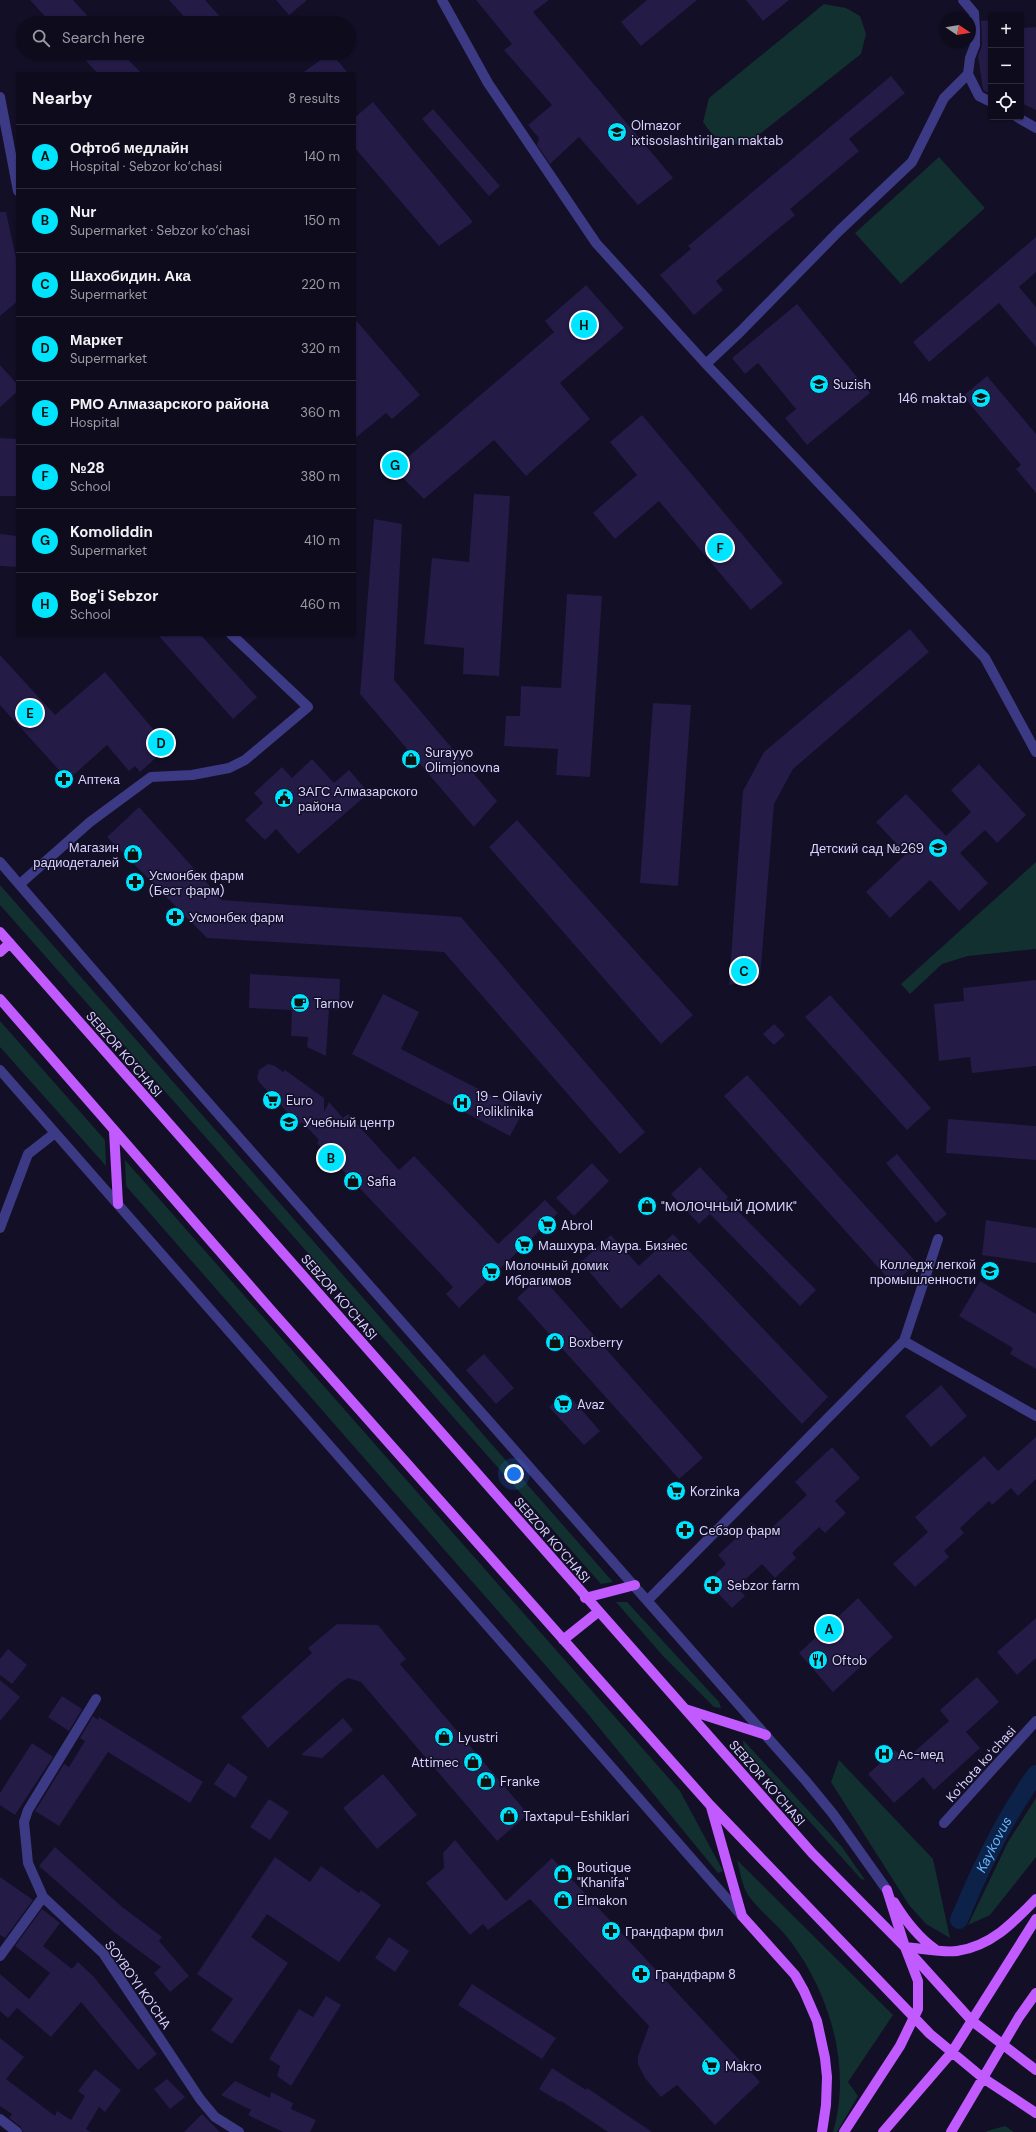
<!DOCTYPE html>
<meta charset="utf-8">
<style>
body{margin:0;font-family:"DM Sans",sans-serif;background:#171425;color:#f1f3f6}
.controls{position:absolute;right:12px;top:12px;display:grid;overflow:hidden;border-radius:4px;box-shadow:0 1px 3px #0004}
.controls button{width:36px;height:36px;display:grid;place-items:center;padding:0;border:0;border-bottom:1px solid #2e2b3b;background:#0e0b1c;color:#f1f3f6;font:20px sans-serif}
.compass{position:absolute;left:940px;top:12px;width:36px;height:36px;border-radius:50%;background:#0e0b1c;box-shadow:0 1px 3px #0004;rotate:102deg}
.you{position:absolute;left:514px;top:1474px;width:14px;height:14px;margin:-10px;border:3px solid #fff;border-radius:50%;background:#1a73e8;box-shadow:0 0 0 6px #1a73e833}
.badge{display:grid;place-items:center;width:26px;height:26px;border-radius:50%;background:#00e5ff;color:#111;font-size:13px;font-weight:700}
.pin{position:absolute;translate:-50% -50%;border:2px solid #fff;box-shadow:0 1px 4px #0006}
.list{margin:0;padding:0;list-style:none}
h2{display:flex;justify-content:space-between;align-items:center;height:52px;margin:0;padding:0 16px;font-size:17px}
h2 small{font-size:13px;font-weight:400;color:#9b9ba3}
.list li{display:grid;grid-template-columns:26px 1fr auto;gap:12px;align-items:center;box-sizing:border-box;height:64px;padding:0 16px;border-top:1px solid #2e2b3b}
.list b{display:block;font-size:15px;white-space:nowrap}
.list p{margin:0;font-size:13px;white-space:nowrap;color:#9b9ba3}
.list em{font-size:13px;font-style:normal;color:#9b9ba3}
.icon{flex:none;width:22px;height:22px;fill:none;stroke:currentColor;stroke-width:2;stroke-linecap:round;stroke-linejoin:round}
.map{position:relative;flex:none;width:1036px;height:2132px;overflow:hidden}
.search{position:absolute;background:#0e0b1c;box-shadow:0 1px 3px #0004;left:16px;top:16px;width:340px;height:44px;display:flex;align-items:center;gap:10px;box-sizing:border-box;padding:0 14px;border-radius:22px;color:#9b9ba3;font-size:15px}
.panel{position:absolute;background:#0e0b1c;box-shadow:0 1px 3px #0004;left:16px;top:72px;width:340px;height:564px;border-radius:4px}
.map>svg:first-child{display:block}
.green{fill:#12302f}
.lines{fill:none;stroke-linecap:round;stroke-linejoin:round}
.canal{stroke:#0c2248;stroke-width:18}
.building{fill:#241b47}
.minor{stroke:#3d3a85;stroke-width:10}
.major{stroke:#c25bff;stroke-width:10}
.labels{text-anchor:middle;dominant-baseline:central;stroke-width:3;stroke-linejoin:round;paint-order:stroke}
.poi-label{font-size:13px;fill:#d9d4ff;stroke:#130f26;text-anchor:start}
.street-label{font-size:13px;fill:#d9d4ff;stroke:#130f26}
.water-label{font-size:14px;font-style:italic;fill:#62b6ff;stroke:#130f26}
</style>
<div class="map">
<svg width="1036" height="2132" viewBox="0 0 1036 2132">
<rect width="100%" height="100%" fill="#130f26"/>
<path class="green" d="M824,4l22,4 14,8 6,18 -5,20 -115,91c-24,-2 -29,-3 -43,-23l6,-24z
M939,157l46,51 -84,76 -46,-51z
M1036,862v87l-68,7 -26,8 -32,30 -9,-10z
M0,885l613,697 -12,2 -601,-679z
M0,1021l105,119 1,26 -106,-119z
M125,1160l555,631 43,80 -5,2 -130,-159 -462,-528z
M616,1602h11l92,100 2,6 -7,-1 -51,-51z
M743,1740l99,107 23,33 -4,-1 -117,-131z
M839,1760l94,99 17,79 -24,-14 -17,-19 -78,-123z
M1036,1798v59l-46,58 -22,10 40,-83z
M737,1860l156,155 -45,67 10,14 -21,36h-4c19,-64 -3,-138 -42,-190 -12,-17 -31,-30 -43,-47 -6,-9 -8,-24 -11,-35z
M1005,2126l9,6h-28l1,-1z"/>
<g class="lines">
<path class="canal" id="s1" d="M959,1920c21,-51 45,-102 77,-146"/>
</g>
<path class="building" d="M30,0h43l21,23h-43z
M169,0h36l21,23h-36z
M276,0h31l-18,15z
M476,0h73l-16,12 140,166 -35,27 -59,-68 -29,27 -13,-19 2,-7 -11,-13 24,-20 -48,-55 8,-6z
M647,0h50l-56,46 -20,-24z
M746,0h43l-26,21z
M991,20v72h-5l-3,-3 -5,-33 4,-11 -1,-24z
M1036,27v83l-15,-7v-75z
M79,53h43l20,21h-44z
M331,53l18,21h-48l29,-21z
M891,76l14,17 -56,46 10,12 -69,58 5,6 -79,66 7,9 -29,25 -34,-40 31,-26 -3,-3z
M373,102l100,120 -34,24 -85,-99v-29z
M433,109l67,77 -11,10 -67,-77z
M0,212h6l12,55v34l-18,15z
M1036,237v35l-17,15 17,20v40l-37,-44 -70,59 -16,-20z
M586,285l38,43 -64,55 30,36 -64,57 -32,-36 -70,59 -30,-30 160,-137 -9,-11z
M797,304l73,89 -63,52 -22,-27 11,-9 -38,-46 -13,11 -13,-16z
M354,318l66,77 -28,24 -6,-6 -32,26z
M0,365l18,20v6l-18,16z
M987,376l49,58v59l-20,-24 5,-4 -58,-69z
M642,415l141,168 -32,27 -92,-109 -44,38 -22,-26 44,-38 -27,-33z
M0,438l18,1v57h-18z
M474,494l36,2 -11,180 -36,-2 1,-26 -40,-4 8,-86 37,4z
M374,519l28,5 -8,156 103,121 -23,26 -114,-133z
M0,534l18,2v31l-18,-1z
M567,594l35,2 -12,181 -34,-2 2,-26 -54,-3 2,-30h14l1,-30 40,2z
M910,629l19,23 -136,117 -19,35 -14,175 -31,6 14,-194 21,-39z
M157,634h43l57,63 -24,22z
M0,655l55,60 50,-43 63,75 -28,25 -5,-6 -6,5 -22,-26 -39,35 -68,-75z
M653,703l38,2 -13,181 -38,-3z
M312,759l22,24 15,-13 20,23 -71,61 -22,-25 -11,11 -20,-20 18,-17 -9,-10 28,-26 10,11z
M979,764l47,51 -29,28 -12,-13 -25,23 28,30 -29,28 -29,-31 -40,38 -24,-26 40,-38 -30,-32 30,-28 40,42 25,-24 -20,-22z
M139,807l83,93 239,17 184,215 -25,22 -176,-202 -237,-14 -100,-101z
M517,820l176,195 -32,29 -172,-197z
M250,974l90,5 -1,31 -10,-1 -3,47 -19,-9 1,-10 -17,-1 1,-26 -43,-2z
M1036,980v86l-64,7 -2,-16 -31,4 -5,-57 30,-3 -1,-13z
M383,994l36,18 -18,37 122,63 -13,24 -158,-82z
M830,995l101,113 -24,22 -102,-113z
M774,1024l11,11 -11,10 -11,-11z
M268,1064l7,2 8,6 2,-2 39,28v14l5,-10 14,16 5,-4 51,56 15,-14 84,88 47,-44 13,13 -99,95 -13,-14 7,-7 -136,-144 2,-3 -17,-18 -3,3 -40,-43 -2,-4 2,-8z
M747,1075l170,188 -24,21 -169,-188z
M948,1119l88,7v34l-90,-7z
M897,1154l50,60 -11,9 -50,-60z
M592,1163l17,18 -35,35 -18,-18z
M700,1167l28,30 -2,2 90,91 -16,16 -90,-92 -11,10 -28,-30z
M648,1196l9,9 -11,11 -9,-10z
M986,1220l50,8v35l-54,-8z
M673,1234l155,163 -26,27 -143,-150 -38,35 -40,-47 30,-27 28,31z
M541,1276l162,182 -24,21 -162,-181z
M980,1281l56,33v55l-26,-15 3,-6 -54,-32z
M484,1354l30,34 -18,16 -30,-34z
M941,1385l26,31 -36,31 -26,-31z
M566,1392l34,39 -16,14 -35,-38z
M1036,1437v42l-18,17 -7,-8 -19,17 -3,-4 -29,27 4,5 -20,18 5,6 -34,30 -22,-23 35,-32 -13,-15 69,-61 14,15z
M832,1447l28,31 -25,23 11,12 -21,20 -6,-6 -27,26 4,5 -21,20 -13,-14 -25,23 8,9 -13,12 -25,-26 19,-18 -8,-9 34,-32 12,12 43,-40 -12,-13z
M858,1598l35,39 -60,55 -34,-39z
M1036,1618v40l-19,17 -20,-23z
M337,1624l41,1 28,34 -6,5 128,150 -31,27 -136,-159 -13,-4 -8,5 -72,65 -27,-31 71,-64 -4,-5z
M8,1649l19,16 -15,19 -12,-9v-16z
M977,1677l22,25 -33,30 14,16 -46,42 -11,-13 -29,26 -26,-29 27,-24 10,10 44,-39 -9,-11z
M0,1680l20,17 -20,24z
M62,1696l20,13 -13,22 -21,-14z
M93,1716l5,4 1,-3 104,65 -13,21 -82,-51 -49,74 -24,-15 29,-47 5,3 16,-26 -5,-3z
M343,1718l10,12 -31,28 -21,-3z
M32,1743l21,14 -38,58 -15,-10v-12z
M228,1763l20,14 -13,21 -21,-14z
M383,1774l34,41 -40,34 -34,-41z
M269,1799l20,13 -19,28 -20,-13z
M455,1840l51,61 46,-43 208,224 -45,43 -38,-40 -16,12 -16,-19 -7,-14v-8l11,-30 -119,-127 -42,31 -5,-6 -13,11 -44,-52 18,-15 -1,-15z
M55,1847l66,59 41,31 -3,4 30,35 -19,16 -16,-19 7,-6 -47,-35 -75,-66z
M275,1857l35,25 11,-16 38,27 2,-3 20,15 -42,57 -72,-48 -16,23 37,26 -56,81 -21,-14 22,-31 -36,-25z
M0,1877l33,23 -28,38 -5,-3z
M42,1909l18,14 -17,23 29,23 6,-7 15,14 64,78 -19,16 -57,-68 -30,35 -34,-29 -9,10 -8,-7v-37l29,25 21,-26 -35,-27z
M389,1937l20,14 -14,21 -20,-14z
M472,1984l84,54 -14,21 -84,-54z
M326,1996l15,9 -50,81 -14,-10 3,-10 -11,-7 30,-50 14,8z
M0,2038l24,19 -18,22 49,37 2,-5 14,9 14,-24 -7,-5 17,-22 26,21 -16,22 -6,-5 -13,22 5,3h-68l-2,-5 -12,-9 3,-4 -12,-8z
M552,2068l34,22 1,-2 65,44h-44l-47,-31 -1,1 -21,-13z
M167,2079l18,18 -15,12 -16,-20z
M235,2081l35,17 1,-6 22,11 -2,6 25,11 -6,12h-27l-35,-17 3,-5 -30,-15z
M202,2114l18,18h-36z"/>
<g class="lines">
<path class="minor" d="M442,0l46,83 108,160 110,121 279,294 51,94
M963,0l11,13 1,16v16l-5,13 -2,16 11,22 12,6
M0,97l18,94
M1017,117l19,11
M706,364l34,-32 99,-101 73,-69 32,-64 24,-24
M0,862l183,212 623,707 27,33 54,76
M20,884l70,-62 61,-45 41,-2 37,-7 16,-8 63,-53 -77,-73
M0,1070l742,846
M0,1228l28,-74 27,-21
M904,1341l132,75
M648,1600l256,-259 34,-102
M96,1699l-68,111 -4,12 4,41 15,34 60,56 97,146 15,18 24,15
M944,1823l92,-102
M0,1956l43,-59
M0,2119l17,13"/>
<path class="major" d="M0,932l812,921 93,94 67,74 64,49
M0,952l10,-9
M0,999l270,310 440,496 220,229 53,44 53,35
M114,1131l4,73
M585,1598l50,-13
M563,1640l35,-28
M685,1709l81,26
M711,1807l31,109 53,59 9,16 13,30 8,37 2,19 -1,28 -4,27
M894,1902c11,18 24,35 41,47
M905,1947c15,1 38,6 52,4 34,-5 56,-28 79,-52
M844,2132l56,-86 18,-37v-28l-13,-34 -18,-57
M883,2132l69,-80 84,-133
M951,2132l68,-115 17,-24"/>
</g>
<defs>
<g id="school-disc" transform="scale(1)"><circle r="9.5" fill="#00e5ff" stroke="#130f26"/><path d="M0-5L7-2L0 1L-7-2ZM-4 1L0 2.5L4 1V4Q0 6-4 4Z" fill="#111"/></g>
<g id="shop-disc" transform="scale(1)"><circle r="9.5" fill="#00e5ff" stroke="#130f26"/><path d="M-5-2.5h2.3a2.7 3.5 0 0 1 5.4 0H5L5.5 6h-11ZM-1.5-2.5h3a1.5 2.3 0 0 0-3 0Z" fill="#111"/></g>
<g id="pharmacy-disc" transform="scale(1)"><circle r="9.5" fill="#00e5ff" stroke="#130f26"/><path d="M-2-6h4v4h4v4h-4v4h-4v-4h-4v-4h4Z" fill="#111"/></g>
<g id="civic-disc" transform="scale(1)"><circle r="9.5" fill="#00e5ff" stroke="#130f26"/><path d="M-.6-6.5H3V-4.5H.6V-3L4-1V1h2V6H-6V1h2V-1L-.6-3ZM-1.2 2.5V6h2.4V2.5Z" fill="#111"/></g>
<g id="cafe-disc" transform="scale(1)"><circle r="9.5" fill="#00e5ff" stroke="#130f26"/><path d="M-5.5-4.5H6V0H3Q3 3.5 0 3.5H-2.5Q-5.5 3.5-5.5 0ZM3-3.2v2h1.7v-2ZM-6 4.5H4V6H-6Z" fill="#111"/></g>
<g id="supermarket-disc" transform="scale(1)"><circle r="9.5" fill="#00e5ff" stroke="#130f26"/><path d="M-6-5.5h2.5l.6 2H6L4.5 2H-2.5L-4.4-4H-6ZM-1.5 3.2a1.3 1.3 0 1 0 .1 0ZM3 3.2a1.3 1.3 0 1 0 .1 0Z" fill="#111"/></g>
<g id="hospital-disc" transform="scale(1)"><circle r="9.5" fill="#00e5ff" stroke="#130f26"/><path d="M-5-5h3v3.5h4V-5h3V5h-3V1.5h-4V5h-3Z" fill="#111"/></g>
<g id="university-disc" transform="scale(1)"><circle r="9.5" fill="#00e5ff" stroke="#130f26"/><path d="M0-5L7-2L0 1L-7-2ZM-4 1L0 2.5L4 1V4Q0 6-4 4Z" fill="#111"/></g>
<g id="restaurant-disc" transform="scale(1)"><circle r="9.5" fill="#00e5ff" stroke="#130f26"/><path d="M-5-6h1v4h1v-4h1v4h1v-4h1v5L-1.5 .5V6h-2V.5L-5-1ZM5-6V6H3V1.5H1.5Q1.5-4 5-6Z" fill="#111"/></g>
</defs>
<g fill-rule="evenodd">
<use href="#school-disc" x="617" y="132"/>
<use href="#school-disc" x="819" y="384"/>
<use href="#school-disc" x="981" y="398"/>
<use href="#shop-disc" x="411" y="759"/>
<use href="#pharmacy-disc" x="64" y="779"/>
<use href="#civic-disc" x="284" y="798"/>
<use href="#school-disc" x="938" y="848"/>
<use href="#shop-disc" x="133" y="854"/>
<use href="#pharmacy-disc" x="135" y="882"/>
<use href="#pharmacy-disc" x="175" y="917"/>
<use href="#cafe-disc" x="300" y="1003"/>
<use href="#supermarket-disc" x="272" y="1100"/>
<use href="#hospital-disc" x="462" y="1103"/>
<use href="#school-disc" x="289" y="1122"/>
<use href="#shop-disc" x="353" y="1181"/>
<use href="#shop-disc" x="647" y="1206"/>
<use href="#supermarket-disc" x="547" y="1225"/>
<use href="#supermarket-disc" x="524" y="1245"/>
<use href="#university-disc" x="990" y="1271"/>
<use href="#supermarket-disc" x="491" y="1272"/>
<use href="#shop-disc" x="555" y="1342"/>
<use href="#supermarket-disc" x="563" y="1404"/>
<use href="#supermarket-disc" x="676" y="1491"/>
<use href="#pharmacy-disc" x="685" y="1530"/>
<use href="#pharmacy-disc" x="713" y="1585"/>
<use href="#restaurant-disc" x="818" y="1660"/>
<use href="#shop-disc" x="444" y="1737"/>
<use href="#hospital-disc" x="884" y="1754"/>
<use href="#shop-disc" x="473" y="1762"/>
<use href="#shop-disc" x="486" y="1781"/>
<use href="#shop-disc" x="509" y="1816"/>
<use href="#shop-disc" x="563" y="1874"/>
<use href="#shop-disc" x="563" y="1900"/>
<use href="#pharmacy-disc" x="611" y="1931"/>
<use href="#pharmacy-disc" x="641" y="1974"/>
<use href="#supermarket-disc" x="711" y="2066"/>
</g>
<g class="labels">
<g class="poi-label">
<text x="631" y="125">Olmazor<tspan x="631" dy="15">ixtisoslashtirilgan maktab</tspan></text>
<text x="833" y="384">Suzish</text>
<text x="967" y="398" text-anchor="end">146 maktab</text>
<text x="425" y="752">Surayyo<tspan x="425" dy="15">Olimjonovna</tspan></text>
<text x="78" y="779">Аптека</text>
<text x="298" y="791">ЗАГС Алмазарского<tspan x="298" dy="15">района</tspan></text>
<text x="119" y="847" text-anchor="end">Магазин<tspan x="119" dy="15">радиодеталей</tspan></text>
<text x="924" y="848" text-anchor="end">Детский сад №269</text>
<text x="149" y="875">Усмонбек фарм<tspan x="149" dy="15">(Бест фарм)</tspan></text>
<text x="189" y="917">Усмонбек фарм</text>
<text x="314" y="1003">Tarnov</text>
<text x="476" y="1096">19 - Oilaviy<tspan x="476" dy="15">Poliklinika</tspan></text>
<text x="286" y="1100">Euro</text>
<text x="303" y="1122">Учебный центр</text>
<text x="367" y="1181">Safia</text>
<text x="661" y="1206">"МОЛОЧНЫЙ ДОМИК"</text>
<text x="561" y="1225">Abrol</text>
<text x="538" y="1245">Машхура. Маура. Бизнес</text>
<text x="976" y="1264" text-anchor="end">Колледж легкой<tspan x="976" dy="15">промышленности</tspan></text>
<text x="505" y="1265">Молочный домик<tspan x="505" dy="15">Ибрагимов</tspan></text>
<text x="569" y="1342">Boxberry</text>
<text x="577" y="1404">Avaz</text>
<text x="690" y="1491">Korzinka</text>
<text x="699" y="1530">Себзор фарм</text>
<text x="727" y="1585">Sebzor farm</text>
<text x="832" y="1660">Oftob</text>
<text x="458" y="1737">Lyustri</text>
<text x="898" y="1754">Ас-мед</text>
<text x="459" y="1762" text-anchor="end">Attimec</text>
<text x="500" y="1781">Franke</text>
<text x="523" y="1816">Taxtapul-Eshiklari</text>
<text x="577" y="1867">Boutique<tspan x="577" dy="15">"Khanifa"</tspan></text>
<text x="577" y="1900">Elmakon</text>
<text x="625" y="1931">Грандфарм фил</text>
<text x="655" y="1974">Грандфарм 8</text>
<text x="725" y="2066">Makro</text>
</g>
<g class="street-label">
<text transform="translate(124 1054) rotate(49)">SEBZOR KO‘CHASI</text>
<text transform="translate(339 1297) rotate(49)">SEBZOR KO‘CHASI</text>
<text transform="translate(552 1540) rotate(49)">SEBZOR KO‘CHASI</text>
<text transform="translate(981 1764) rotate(-48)">Koʻhota koʻchasi</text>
<text transform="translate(767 1783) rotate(49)">SEBZOR KO‘CHASI</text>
<text transform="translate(138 1985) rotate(55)">SOYBO'YI KO'CHA</text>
</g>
<g class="water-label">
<text stroke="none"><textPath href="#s1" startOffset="83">Kaykovus</textPath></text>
</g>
</g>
</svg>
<div class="controls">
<button>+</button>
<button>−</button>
<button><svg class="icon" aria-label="locate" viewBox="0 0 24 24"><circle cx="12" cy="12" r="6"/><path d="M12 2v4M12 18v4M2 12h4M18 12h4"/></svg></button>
</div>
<svg class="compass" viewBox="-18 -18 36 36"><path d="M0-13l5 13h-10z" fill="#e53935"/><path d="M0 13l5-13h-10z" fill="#9b9ba3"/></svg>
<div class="you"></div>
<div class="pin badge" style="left:829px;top:1629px">A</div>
<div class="pin badge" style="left:331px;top:1158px">B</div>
<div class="pin badge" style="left:744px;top:971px">C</div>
<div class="pin badge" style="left:161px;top:743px">D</div>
<div class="pin badge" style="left:30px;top:713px">E</div>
<div class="pin badge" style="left:720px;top:548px">F</div>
<div class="pin badge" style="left:395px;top:465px">G</div>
<div class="pin badge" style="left:584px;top:325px">H</div>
<div class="search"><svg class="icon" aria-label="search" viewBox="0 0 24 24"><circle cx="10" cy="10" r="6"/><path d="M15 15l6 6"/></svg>Search here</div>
<section class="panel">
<h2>Nearby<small>8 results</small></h2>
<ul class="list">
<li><span class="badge">A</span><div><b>Офтоб медлайн</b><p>Hospital · Sebzor ko‘chasi</p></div><em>140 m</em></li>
<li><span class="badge">B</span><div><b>Nur</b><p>Supermarket · Sebzor ko‘chasi</p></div><em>150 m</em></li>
<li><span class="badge">C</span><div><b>Шахобидин. Ака</b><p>Supermarket</p></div><em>220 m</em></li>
<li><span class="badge">D</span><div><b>Маркет</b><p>Supermarket</p></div><em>320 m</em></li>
<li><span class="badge">E</span><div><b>РМО Алмазарского района</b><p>Hospital</p></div><em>360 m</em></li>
<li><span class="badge">F</span><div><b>№28</b><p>School</p></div><em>380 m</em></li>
<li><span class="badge">G</span><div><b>Komoliddin</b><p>Supermarket</p></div><em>410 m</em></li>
<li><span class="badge">H</span><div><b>Bog'i Sebzor</b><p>School</p></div><em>460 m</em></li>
</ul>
</section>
</div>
